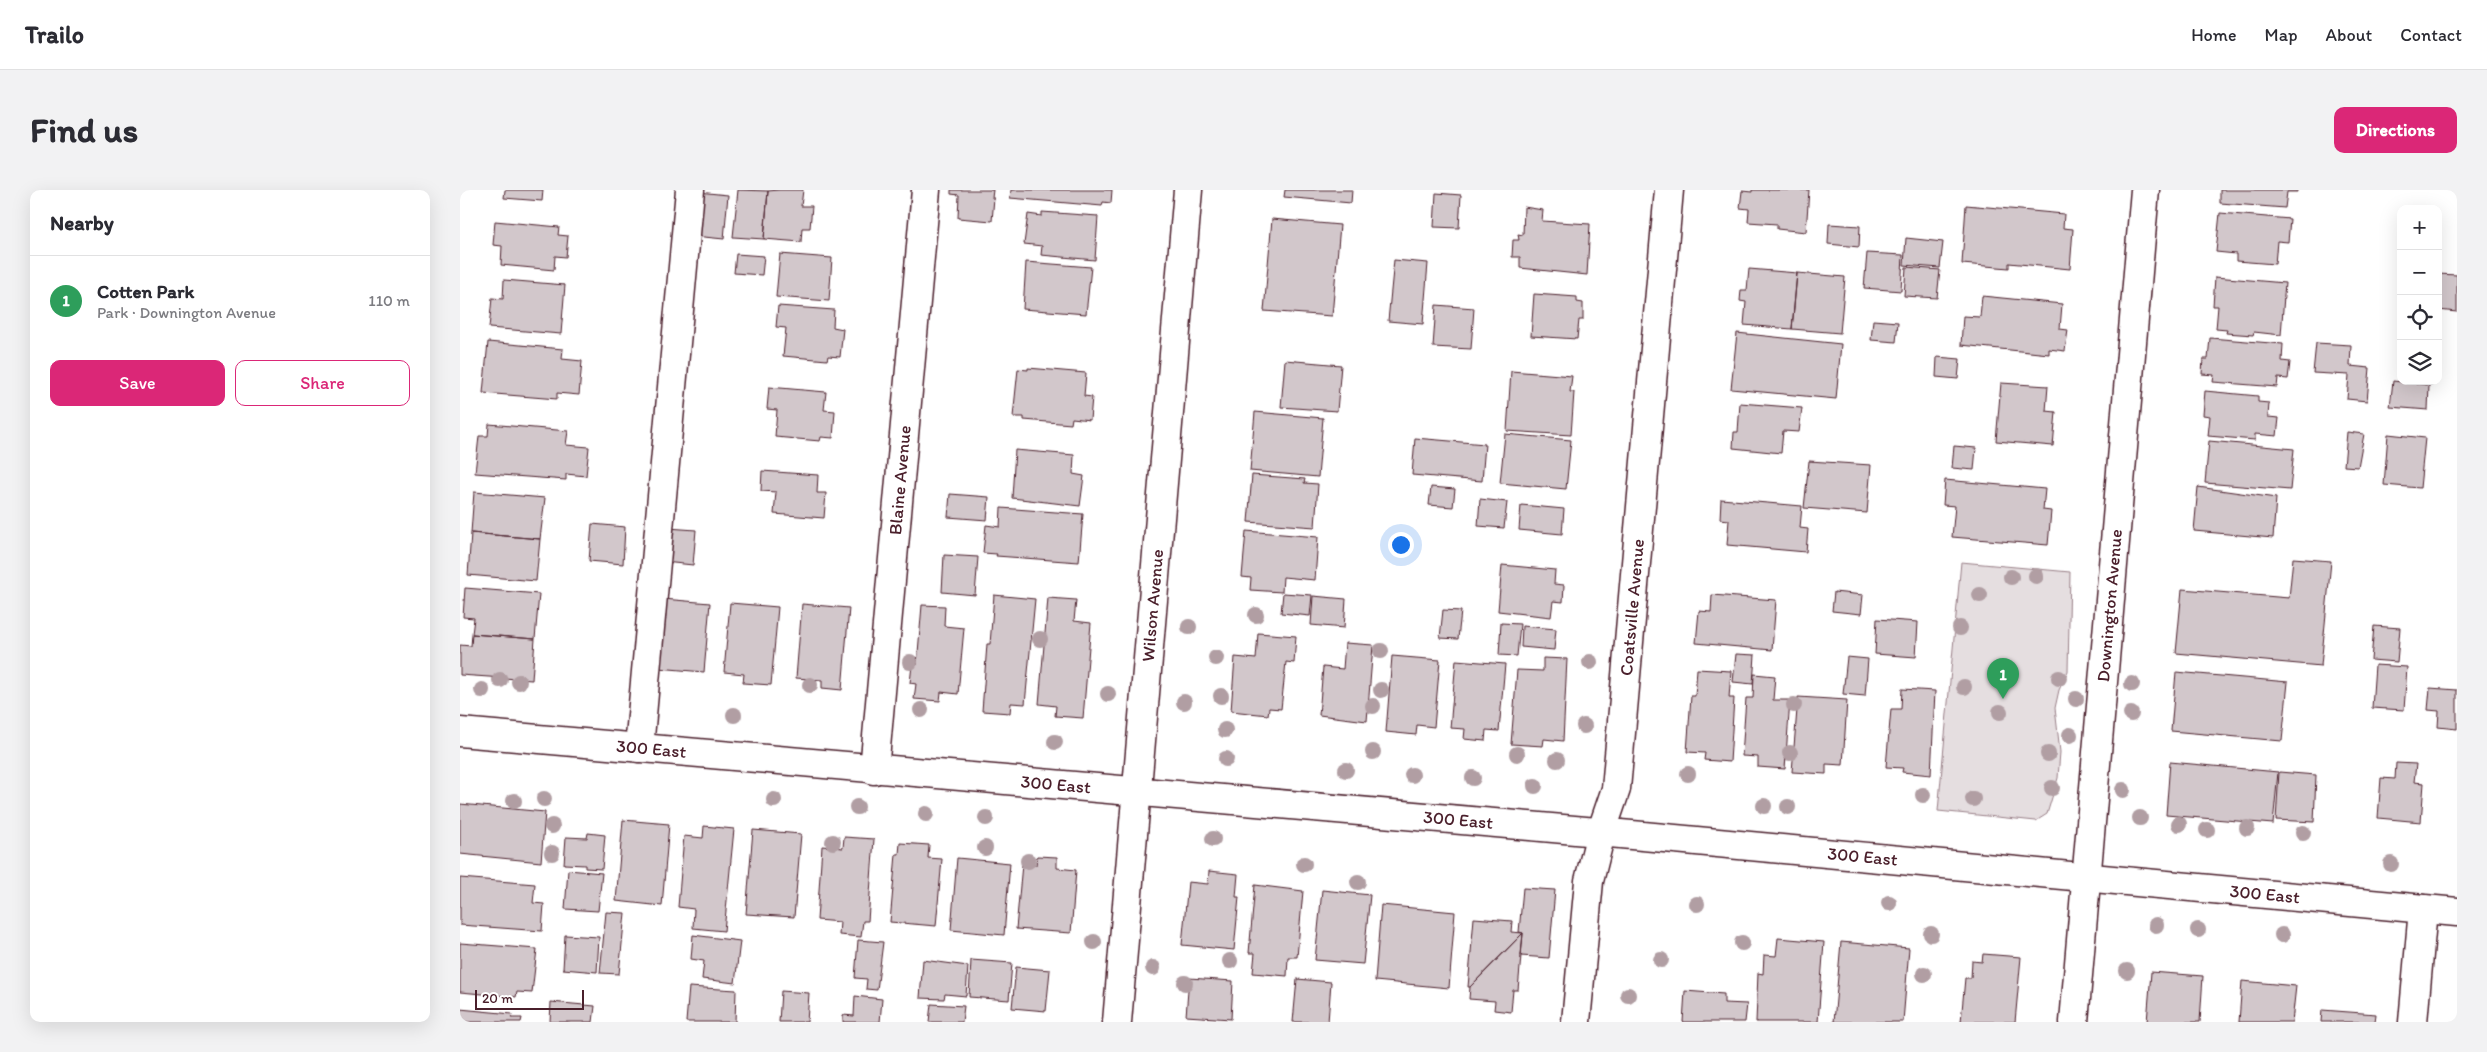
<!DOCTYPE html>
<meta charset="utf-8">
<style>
body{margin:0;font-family:Itim,sans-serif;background:#f2f2f3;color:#2b2b33}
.controls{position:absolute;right:15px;top:15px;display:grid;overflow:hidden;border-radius:10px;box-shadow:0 5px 20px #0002}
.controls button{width:45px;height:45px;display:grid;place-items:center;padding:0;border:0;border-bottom:1px solid #e1e1e2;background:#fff;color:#2b2b33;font:25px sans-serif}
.scale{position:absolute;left:15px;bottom:12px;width:109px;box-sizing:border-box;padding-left:5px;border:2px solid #4a1f2b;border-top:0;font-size:14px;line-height:18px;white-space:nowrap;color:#4a1f2b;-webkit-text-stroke:4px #fff;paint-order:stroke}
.you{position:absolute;left:940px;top:354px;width:18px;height:18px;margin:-12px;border:4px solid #fff;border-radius:50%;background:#1a73e8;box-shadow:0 0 0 8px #1a73e833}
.badge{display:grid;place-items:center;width:32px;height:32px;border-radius:50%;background:#db2777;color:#fff;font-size:16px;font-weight:700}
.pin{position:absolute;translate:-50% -41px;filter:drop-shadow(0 1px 2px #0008)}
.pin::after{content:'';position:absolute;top:26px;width:18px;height:15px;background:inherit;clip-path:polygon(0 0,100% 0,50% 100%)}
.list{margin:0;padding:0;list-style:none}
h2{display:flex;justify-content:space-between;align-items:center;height:65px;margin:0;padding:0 20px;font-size:21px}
h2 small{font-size:16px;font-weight:400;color:#7c7c81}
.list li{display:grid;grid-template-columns:32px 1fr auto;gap:15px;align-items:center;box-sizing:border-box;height:90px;padding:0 20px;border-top:1px solid #e1e1e2}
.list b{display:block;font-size:19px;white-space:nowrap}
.list p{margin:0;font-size:16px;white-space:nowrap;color:#7c7c81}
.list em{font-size:16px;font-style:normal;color:#7c7c81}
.actions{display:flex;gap:10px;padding:15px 20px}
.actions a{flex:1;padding:11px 0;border:1px solid #db2777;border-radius:10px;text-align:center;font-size:18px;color:#db2777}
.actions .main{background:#db2777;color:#fff}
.icon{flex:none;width:28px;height:28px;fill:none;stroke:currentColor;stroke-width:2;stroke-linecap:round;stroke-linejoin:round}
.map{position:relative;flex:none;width:1997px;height:832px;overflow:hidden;border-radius:10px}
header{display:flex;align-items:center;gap:30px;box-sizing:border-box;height:70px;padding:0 25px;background:#fff;border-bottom:1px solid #e1e1e2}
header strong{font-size:24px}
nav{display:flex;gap:28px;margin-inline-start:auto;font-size:18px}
.intro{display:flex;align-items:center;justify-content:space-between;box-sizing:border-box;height:120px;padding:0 30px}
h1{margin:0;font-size:35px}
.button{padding:12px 22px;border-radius:10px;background:#db2777;color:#fff;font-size:18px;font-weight:700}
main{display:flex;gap:30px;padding:0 30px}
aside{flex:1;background:#fff;border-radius:10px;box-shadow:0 5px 20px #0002}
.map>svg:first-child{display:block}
.green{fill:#e5dee0;stroke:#987e86}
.building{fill:#d2c7cb;stroke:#4a1f2b}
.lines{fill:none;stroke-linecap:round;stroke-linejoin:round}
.minor-casing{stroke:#4a1f2b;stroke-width:31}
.minor{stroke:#fff;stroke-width:28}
.tree{fill:#b19ea3}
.labels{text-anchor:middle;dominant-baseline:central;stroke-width:4;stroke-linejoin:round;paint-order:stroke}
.street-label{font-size:18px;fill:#4a1f2b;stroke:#fff}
</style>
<header>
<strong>Trailo</strong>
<nav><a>Home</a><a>Map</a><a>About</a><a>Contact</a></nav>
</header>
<div class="intro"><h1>Find us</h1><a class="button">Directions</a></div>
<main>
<aside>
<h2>Nearby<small></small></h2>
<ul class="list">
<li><span class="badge" style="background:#2e9e5b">1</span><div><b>Cotten Park</b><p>Park · Downington Avenue</p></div><em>110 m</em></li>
</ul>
<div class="actions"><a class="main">Save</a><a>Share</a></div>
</aside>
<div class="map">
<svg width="1997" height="832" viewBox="0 0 1997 832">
<rect width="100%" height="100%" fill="#fff"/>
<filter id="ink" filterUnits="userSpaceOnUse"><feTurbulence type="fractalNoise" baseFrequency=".02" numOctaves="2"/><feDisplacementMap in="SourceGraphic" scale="10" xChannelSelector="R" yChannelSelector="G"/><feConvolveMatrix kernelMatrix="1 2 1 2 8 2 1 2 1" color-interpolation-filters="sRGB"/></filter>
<g filter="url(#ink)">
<path class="green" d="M1501,372l109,10 -2,99 -9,19 -4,18 5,44 -2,26 -11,36 -11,7 -98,-10z"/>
<path class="building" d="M45,0h38l-1,11 -38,-3z
M278,0l30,1 -4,48 -31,-2z
M319,0h24l-2,16h11l-2,22h-8l-1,14 -37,-3 4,-48z
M491,0h42l-1,8h2l-2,23 -34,-3 1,-23 -8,-1z
M551,0h101l-1,13 -8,-1 -1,4 -92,-8z
M825,0h67l-1,13 -67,-6z
M1292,0h57l-3,42 -29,-3v-5l-29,-2 1,-13 -9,-1 2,-17 10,1z
M1760,0h77v2h-10l-2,16 -65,-5z
M238,2l30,3 -4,44 -30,-3z
M976,3l25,2 -2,33 -25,-1z
M1506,15l98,9 -1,14 10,1 -3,40 -61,-6v5l-47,-4z
M1064,17l19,3 -1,11 48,3 -3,51 -67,-7v-11h-8l1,-17h6l-1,-6 5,1z
M582,22l56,4 -3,44 -54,-5 1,-9 -18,-2 4,-30 14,2z
M1760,23l70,6 -2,23 -11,-1 -2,23 -39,-3v-7l-20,-2z
M812,29l68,6 -8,91 -68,-5z
M35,31l64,6 -1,8 10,1 -2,21 -11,-1 -1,14 -53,-5 1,-19 -9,-1z
M1369,34l31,2 -1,21 -31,-3z
M1446,48l37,4 -3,26 -36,-3z
M1407,63l36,2 -2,36 -37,-3z
M276,64l28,2 -2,19 -28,-2z
M320,64l52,4 -3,43 -53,-4z
M934,70l34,3 -5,61 -35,-3z
M566,72l65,5 -5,47 -63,-5z
M1446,77l34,3 -3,28 -33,-2z
M1289,79l48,4 -5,56 -48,-4 2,-23 -6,-1 1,-11h6z
M1337,83l48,4 -5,56 -48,-4z
M1978,84l19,1v37l-19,-2z
M1755,87l70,6 -4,52 -27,-3 -1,3 -27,-2 1,-3 -11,-1 2,-23h-5z
M44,90l61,5 -4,49 -72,-6 3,-30 11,1z
M1074,104l43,3v5l6,1v17h-4l-2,19 -46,-3z
M1522,106l80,8 -2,25 8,1 -3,21 -16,-2v5l-88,-9 2,-29 17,1z
M976,115l38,3 -3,41 -38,-2z
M318,116l56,4 -1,17 10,2 -3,28 -12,-1 -1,4 -44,-4 3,-28 -10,-1z
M1413,130l25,2 -2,20 -25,-2z
M1277,143l104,11 -5,55 -105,-10z
M1750,148l73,6 -1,17 8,1 -2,17 -10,-1 -1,9 -64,-5 1,-7 -12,-1 1,-15h5z
M28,152l75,7 -1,10 20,2 -3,34 -22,-2v6l-74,-6z
M1856,153l35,2 -1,21 20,2 -3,33 -20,-2 2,-24 -36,-2z
M1477,167l23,2 -2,20 -22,-2z
M825,170l56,5 -4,46 -56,-4z
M568,178l58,5 -2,23 8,1 -2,23 -18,-2 -1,6 -47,-4v-3h-11l5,-48 10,1z
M1051,181l61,5 -2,16h4l-3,43 -64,-4z
M1933,191l36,4 -1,25 -38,-3z
M1541,193l47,3 -2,25 10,1 -3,34 -57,-5z
M309,197l57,5 -2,18 11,1 -2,27 -12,-1 -1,4 -45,-4 2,-27 -10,-1z
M1745,201l53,5v6l11,1 -1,14 11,1 -2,18 -22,-2v6l-47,-4 2,-20 -7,-1z
M1280,213l62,5 -3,24 -16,-1 -2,22 -48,-5 1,-16h4z
M795,222l68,6 -5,59 -68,-6z
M29,234l79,7 -2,14 23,2 -3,29 -20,-2v6l-91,-7 4,-37h9z
M1887,242l17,2 -6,33 -14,-1z
M1045,244l66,6 -5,49 -66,-6z
M1928,244l37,4 -5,50 -36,-3z
M955,248l70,6 -3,37 -70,-6z
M1749,251l85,8 -4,41 -85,-7z
M1494,256l22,2 -2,22 -22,-2z
M555,260l59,5 -1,19 11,2 -4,30 -68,-8z
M1349,271l62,4 -4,48 -63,-5z
M302,281l56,4 -1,18h9l-2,25 -50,-4 2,-22 -15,-1z
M792,285l53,4 -1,4 14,1 -3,43 -67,-5z
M1485,290l100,9 -2,21 8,1 -3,34 -96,-8 3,-31 -12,-1z
M971,297l24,2 -2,18 -24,-2z
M1738,297l78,11 -3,40 -79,-7z
M14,302l71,6 -5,41 -69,-6z
M490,304l39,3 -2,23 -39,-3z
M1020,309l27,3 -3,26 -26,-2z
M1261,309l81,7 -2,22 8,1 -2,23 -79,-7 2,-25 -9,-1z
M1061,315l43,4 -2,25 -43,-4z
M541,318l82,6 -4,48 -83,-6 1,-2 -14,-1 3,-28 14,2z
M132,334l33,3 -2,37 -34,-3z
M208,338l28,2 -3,35 -29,-3z
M786,341l72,6 -3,43 -32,-3 -1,15 -32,-2 1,-12 -9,-1z
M11,343l69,6 -4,42 -68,-6z
M484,365l34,2 -3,38 -33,-3z
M1833,368l38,3 -10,105 -145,-13 6,-64 107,9z
M1042,375l53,5 -1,14 10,1 -1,17 -10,-1 -2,16 -53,-6z
M5,398l74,6 -4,45 -63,-5 2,-16 -11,-1z
M1374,402l29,3 -2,19 -29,-3z
M823,403l29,2 -2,21 -29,-3z
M534,405l41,4 -10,105 -14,-1 -1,10 -28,-2 5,-67h3z
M1252,405l64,5 -4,50 -76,-7 3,-32 12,1z
M853,406l33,3 -2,29 -33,-3z
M588,408l28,2 -2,21 17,2 -8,95 -28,-2 1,-10 -17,-2z
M203,409l47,4 -6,69 -46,-4z
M270,413l48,4 -7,78 -28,-2 1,-9 -20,-2z
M342,414l47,4 -7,82 -20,-2v-8l-26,-2z
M462,415l23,1 -1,20 20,2 -6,66 -17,-2 -1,9 -26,-2 2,-15 -6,-1 2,-18h5z
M983,420l18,1 -3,28 -18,-1z
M1417,429l41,3 -2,35 -41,-3z
M1041,433l19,1 -3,32 -18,-1z
M1062,436l34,3 -2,21 -33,-3z
M1914,436l26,2 -3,34 -26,-2z
M798,443l38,3 -2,27 -8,-1 -5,47 -12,-1 -1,7 -37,-4 4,-54 21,2z
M12,444l63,5 -3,41 -72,-5v-30l11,1z
M885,453l28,2 -6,76 -48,-6 4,-48 20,2z
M1276,464l19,1 -2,29 -20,-2z
M932,466l48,4 -6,67 -17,-2 -1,10 -30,-3z
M1387,467l21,2 -3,37 -22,-2z
M1083,468l24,1 -4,82 -19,-2 -1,7 -32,-2 6,-74 26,1z
M996,470l49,4 -6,67 -13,-1 -1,11 -21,-2 1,-10 -15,-1z
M1915,475l32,2 -3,43 -32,-2z
M1237,479l34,2 -2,27h5l-4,64 -26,-2 1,-7 -18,-1 4,-56h4z
M1716,482l112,10 -6,59 -111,-10z
M1294,484l21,2 -2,24h17l-5,69 -27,-2v-10l-16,-1 4,-58h7z
M1970,498l27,2v39l-19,-2 1,-16 -11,-1z
M1442,499l33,2 -4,84 -29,-3 1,-4 -17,-1 5,-58h10z
M1338,507l49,3 -4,65 -17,-1v10l-34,-2z
M1710,572l108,10 -5,52 -107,-9z
M1936,573l20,1 -2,18 10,1 -3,39 -43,-4 3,-40 14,1z
M1819,582l37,3 -2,47 -38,-2z
M0,614l85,8 -4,50 -81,-8z
M163,630l46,4 -7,82 -46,-5z
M244,636l30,3 -10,102 -31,-3 1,-19 -16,-2 6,-71 19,2z
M293,640l48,4 -7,83 -48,-3z
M128,643l17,2 -3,34 -17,-1v-3l-21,-1 2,-27 21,1z
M384,647l30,2 -6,82h-5l-2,16 -22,-2 1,-13 -23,-2 5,-74 21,2z
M440,653l29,2 -1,13 14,1 -6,67 -46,-4 6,-68h3z
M577,666l20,1v11l19,2 -5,63 -55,-4 6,-65 14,1z
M497,668l53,5 -6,72 -53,-5z
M108,680l34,3 -4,38 -33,-2z
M749,681l29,3 -2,23h3l-5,53 -52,-5 6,-63 20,2z
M0,688l75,6 -2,19 11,1 -2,27 -82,-6z
M795,695l48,6 -6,66h-9l-1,19 -34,-3 2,-20h-6z
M1063,698l32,2 -6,68 -28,-2 2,-23 -4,-1z
M862,700l48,5 -7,69 -48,-4z
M921,715l74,7 -6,76 -74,-7z
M146,722l19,1 -6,61 -19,-1z
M1014,728l38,3 -1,11 12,1 -53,54h-2z
M1063,743l-5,57h-5l-2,22 -17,-2 1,-9 -26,-2 1,-12z
M105,745l34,2 -2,35 -34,-3z
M233,745l47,6 -5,42 -33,-4 2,-18 -13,-2z
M1318,748l46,4 -6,80h-62l2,-49 5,1 1,-19 12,1z
M398,750l25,2 -6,48 -11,-1 1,-10 -12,-1z
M1381,752l68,6 -6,74h-69z
M0,753l77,6 -5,44 -15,-1 -1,5 -56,-5z
M1523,764l38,3 -6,65h-54l4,-44h6l1,-17 10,1z
M463,770l45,6 -2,30 -21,-2 -1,5 -24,-1z
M511,770l41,3 -3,37 -40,-3z
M556,777l34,3 -4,41 -34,-3z
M1691,782l52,4 -3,46h-53z
M729,788l44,3 -2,38 -45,-3z
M837,789l34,3 -3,40h-35z
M1782,791l54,5 -4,36h-53z
M229,797l47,3 -1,32h-49z
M321,801l28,2 -2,29h-28z
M1225,801l39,3v9l23,1 -2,18h-62z
M395,806l27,3 -2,23h-37v-7l11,1z
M91,812l44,4 -2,16h-43z
M471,814l33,2 -2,16h-33z
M0,819l52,5 -1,4h11l-1,4h-61z
M1862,820l54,4 -1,8h-54z"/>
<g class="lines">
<g class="minor-casing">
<g id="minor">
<path id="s1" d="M0,542l1183,104 814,76"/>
<path d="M179,558l51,-558"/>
<path id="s2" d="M414,580l52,-580"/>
<path id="s3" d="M657,832l71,-832"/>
<path id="s4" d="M1116,832l13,-141 12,-48 15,-44 53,-599"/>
<path id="s5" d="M1614,832l71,-832"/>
<path d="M1953,832l10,-113"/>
</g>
</g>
<use href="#minor" class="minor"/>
</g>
<g class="tree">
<circle cx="1576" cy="386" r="8"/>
<circle cx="1551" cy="387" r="8"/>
<circle cx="1520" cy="405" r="8"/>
<circle cx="796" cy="425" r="8"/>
<circle cx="729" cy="437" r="8"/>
<circle cx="1500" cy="438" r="8"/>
<circle cx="580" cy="449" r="8"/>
<circle cx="921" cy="461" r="8"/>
<circle cx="756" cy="468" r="8"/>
<circle cx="450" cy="472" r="8"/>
<circle cx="1130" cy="472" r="8"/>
<circle cx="1599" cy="488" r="8"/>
<circle cx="40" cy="490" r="8"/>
<circle cx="59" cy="492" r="8"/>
<circle cx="1672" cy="494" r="8"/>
<circle cx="350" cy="495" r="8"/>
<circle cx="1504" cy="497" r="8"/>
<circle cx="22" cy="500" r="8"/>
<circle cx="921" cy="500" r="8"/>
<circle cx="648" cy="504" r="8"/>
<circle cx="761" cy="506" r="8"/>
<circle cx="1616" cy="509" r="8"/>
<circle cx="724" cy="512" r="8"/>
<circle cx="1334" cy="515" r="8"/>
<circle cx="913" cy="516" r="8"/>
<circle cx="461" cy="520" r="8"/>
<circle cx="1540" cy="522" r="8"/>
<circle cx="1671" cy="524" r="8"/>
<circle cx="274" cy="525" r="8"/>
<circle cx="1124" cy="536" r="8"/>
<circle cx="765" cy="540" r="8"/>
<circle cx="1610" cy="545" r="8"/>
<circle cx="595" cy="552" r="8"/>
<circle cx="913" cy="562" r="8"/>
<circle cx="1330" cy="563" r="8"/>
<circle cx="1057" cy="564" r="8"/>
<circle cx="1588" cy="564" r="8"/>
<circle cx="766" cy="569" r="8"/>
<circle cx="1097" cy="570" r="8"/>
<circle cx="886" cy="580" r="8"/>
<circle cx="1228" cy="584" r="8"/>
<circle cx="952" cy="585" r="8"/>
<circle cx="1013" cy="588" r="8"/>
<circle cx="1075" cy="596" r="8"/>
<circle cx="1592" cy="598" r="8"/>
<circle cx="1663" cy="600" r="8"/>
<circle cx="1463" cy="605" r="8"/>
<circle cx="84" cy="609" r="8"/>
<circle cx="1513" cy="609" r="8"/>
<circle cx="314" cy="610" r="8"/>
<circle cx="54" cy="611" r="8"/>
<circle cx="1304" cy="616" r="8"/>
<circle cx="397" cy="617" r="8"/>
<circle cx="1328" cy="617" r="8"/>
<circle cx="466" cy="624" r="8"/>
<circle cx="526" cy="628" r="8"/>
<circle cx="1680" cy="628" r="8"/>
<circle cx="1719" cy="634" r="8"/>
<circle cx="92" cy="636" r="8"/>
<circle cx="1787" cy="638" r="8"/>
<circle cx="1747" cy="640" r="8"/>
<circle cx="1843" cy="643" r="8"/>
<circle cx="753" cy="649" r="8"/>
<circle cx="373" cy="652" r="8"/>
<circle cx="525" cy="658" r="8"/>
<circle cx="92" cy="663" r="8"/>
<circle cx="568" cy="671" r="8"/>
<circle cx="844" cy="674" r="8"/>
<circle cx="1931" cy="674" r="8"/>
<circle cx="898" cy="692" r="8"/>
<circle cx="1429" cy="713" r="8"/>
<circle cx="1237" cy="714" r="8"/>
<circle cx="1696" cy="735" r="8"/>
<circle cx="1738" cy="740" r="8"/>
<circle cx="1471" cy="744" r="8"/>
<circle cx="1822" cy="745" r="8"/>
<circle cx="634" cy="752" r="8"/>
<circle cx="1282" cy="753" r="8"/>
<circle cx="1201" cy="770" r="8"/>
<circle cx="770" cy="771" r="8"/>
<circle cx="693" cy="778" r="8"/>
<circle cx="1667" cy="781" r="8"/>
<circle cx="1464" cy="784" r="8"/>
<circle cx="725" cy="793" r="8"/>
<circle cx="1168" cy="805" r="8"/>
</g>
</g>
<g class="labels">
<g class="street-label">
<text stroke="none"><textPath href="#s2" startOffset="291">Blaine Avenue</textPath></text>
<text stroke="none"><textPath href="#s3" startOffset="418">Wilson Avenue</textPath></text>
<text stroke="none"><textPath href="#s5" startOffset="418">Downington Avenue</textPath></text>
<text stroke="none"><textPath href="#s4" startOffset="420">Coatsville Avenue</textPath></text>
<text stroke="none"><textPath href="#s1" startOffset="192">300 East</textPath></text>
<text stroke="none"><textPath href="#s1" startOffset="598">300 East</textPath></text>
<text stroke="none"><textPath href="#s1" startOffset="1002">300 East</textPath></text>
<text stroke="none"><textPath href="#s1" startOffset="1408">300 East</textPath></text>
<text stroke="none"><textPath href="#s1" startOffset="1812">300 East</textPath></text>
</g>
</g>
</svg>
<div class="controls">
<button>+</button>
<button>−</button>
<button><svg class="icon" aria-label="locate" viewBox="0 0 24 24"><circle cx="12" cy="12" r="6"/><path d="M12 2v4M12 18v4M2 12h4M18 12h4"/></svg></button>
<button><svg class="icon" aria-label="layers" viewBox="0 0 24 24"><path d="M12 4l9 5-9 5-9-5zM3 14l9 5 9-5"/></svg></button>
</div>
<div class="scale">20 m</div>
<div class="you"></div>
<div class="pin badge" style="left:1543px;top:509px;background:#2e9e5b">1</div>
</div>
</main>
